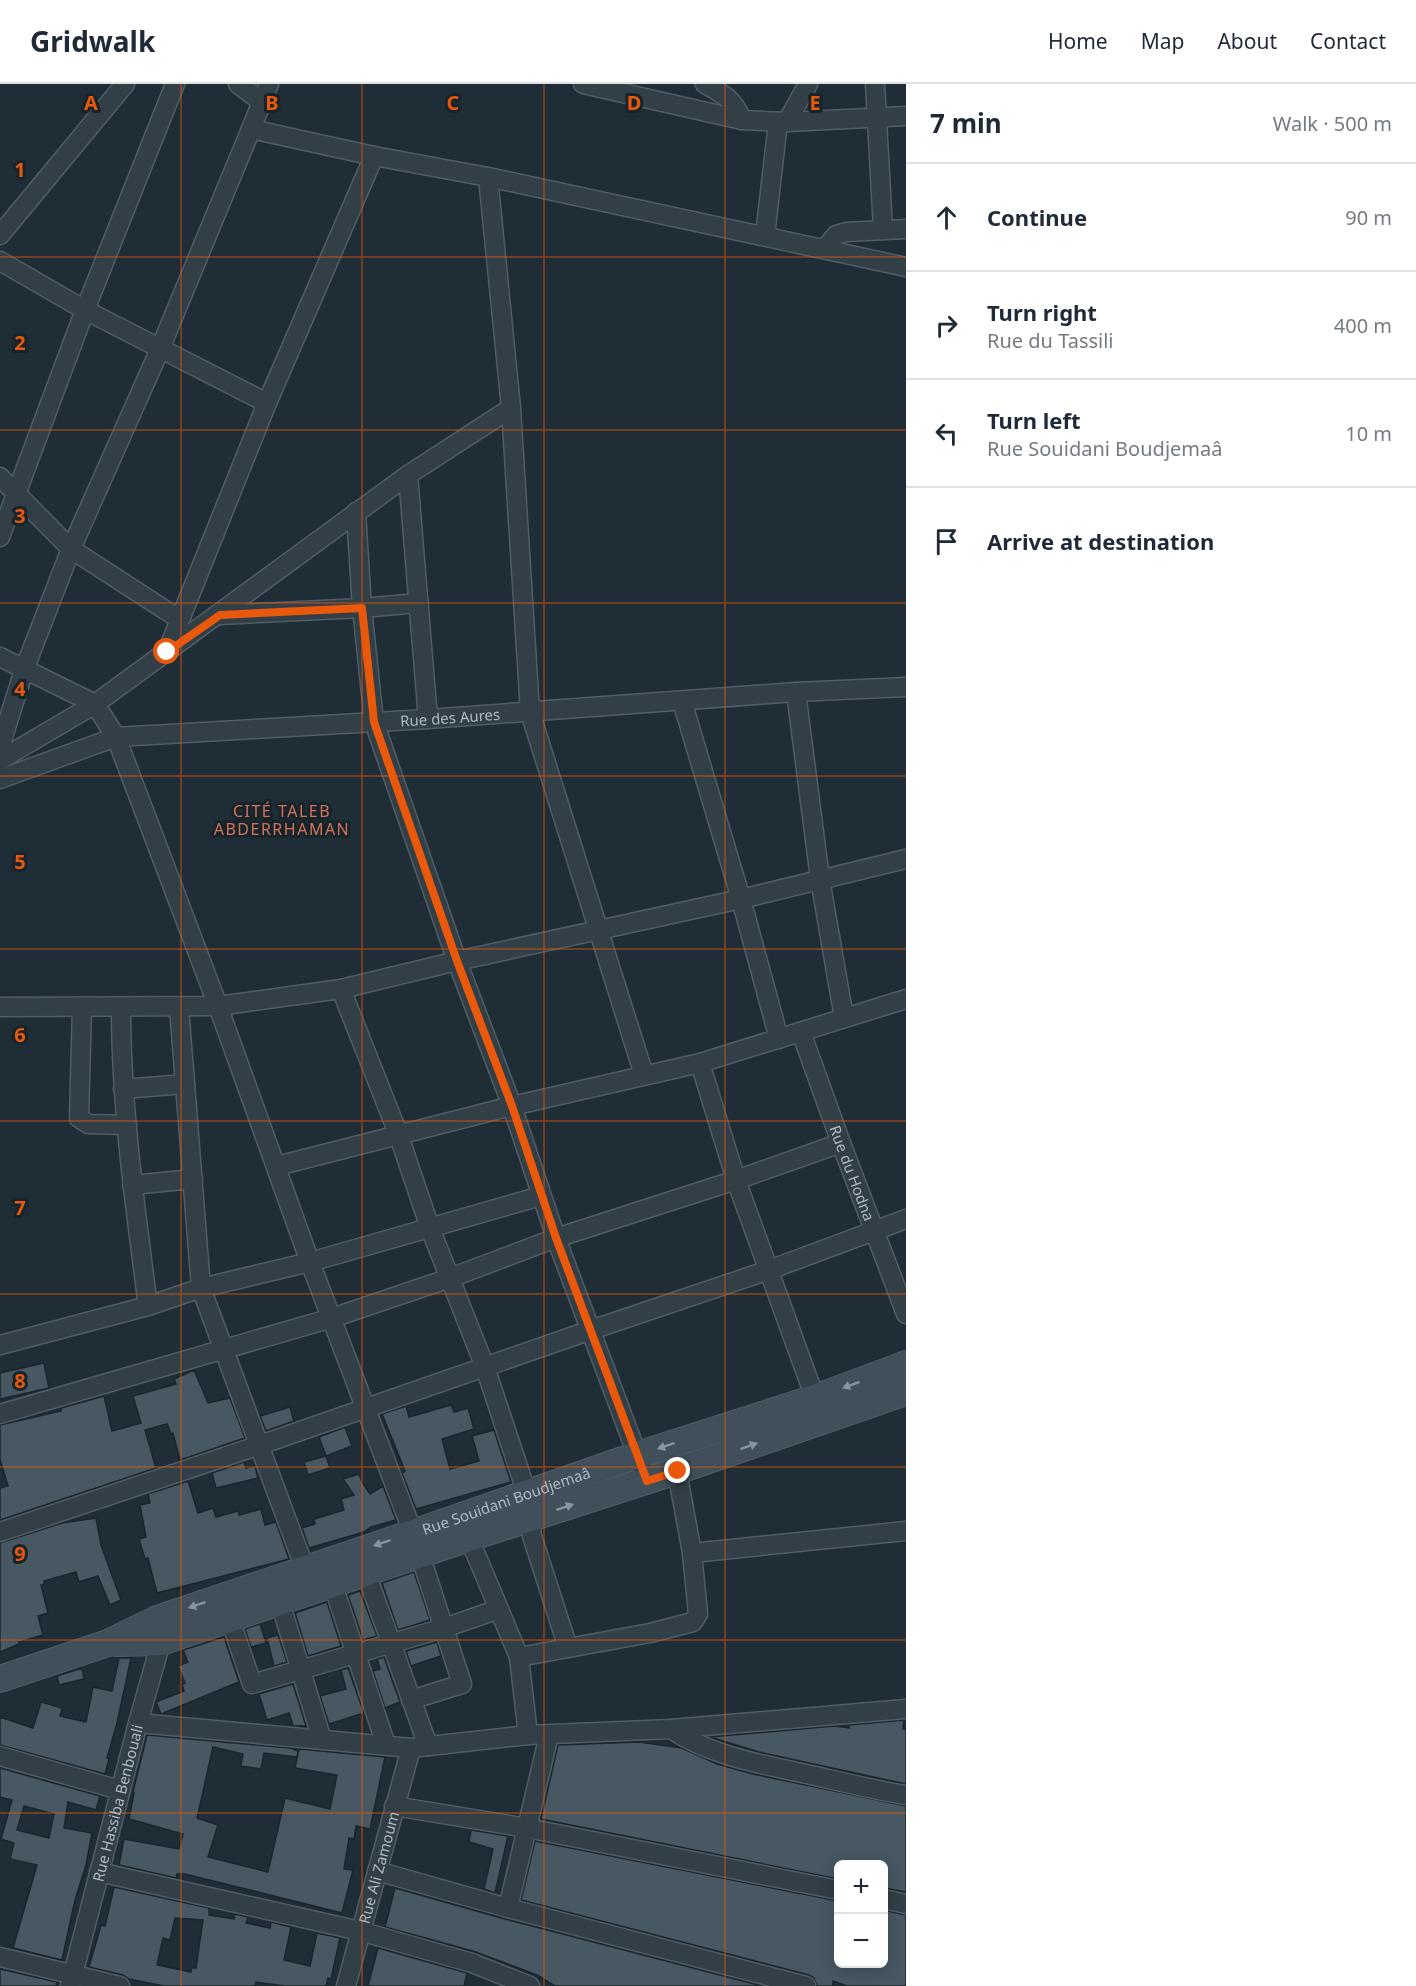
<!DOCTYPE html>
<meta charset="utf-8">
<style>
body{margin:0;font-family:"Noto Sans",sans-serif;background:#f2f2f3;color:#1f2937}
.controls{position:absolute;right:18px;bottom:18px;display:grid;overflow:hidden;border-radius:9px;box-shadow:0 3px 15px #0003}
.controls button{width:54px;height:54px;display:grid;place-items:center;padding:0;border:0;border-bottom:2px solid #e0e1e3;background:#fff;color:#1f2937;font:30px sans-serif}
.stop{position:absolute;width:18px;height:18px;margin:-14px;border:4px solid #ea580c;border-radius:50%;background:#fff}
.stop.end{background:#ea580c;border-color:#fff;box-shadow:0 2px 6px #0008}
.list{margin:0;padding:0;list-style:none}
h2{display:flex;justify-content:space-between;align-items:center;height:78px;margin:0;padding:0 24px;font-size:26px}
h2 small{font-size:20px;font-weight:400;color:#747a83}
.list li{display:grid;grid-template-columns:39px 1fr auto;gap:18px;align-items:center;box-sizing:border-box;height:108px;padding:0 24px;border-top:2px solid #e0e1e3}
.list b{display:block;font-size:22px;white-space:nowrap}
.list p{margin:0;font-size:20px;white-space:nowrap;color:#747a83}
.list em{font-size:20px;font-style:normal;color:#747a83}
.icon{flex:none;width:33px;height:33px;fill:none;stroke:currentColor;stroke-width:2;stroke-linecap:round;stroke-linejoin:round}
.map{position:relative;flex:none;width:906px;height:1902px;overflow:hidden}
header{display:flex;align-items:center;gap:36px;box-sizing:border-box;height:84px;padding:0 30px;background:#fff;border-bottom:2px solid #e0e1e3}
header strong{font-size:28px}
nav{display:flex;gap:33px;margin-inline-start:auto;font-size:21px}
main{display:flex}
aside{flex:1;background:#fff}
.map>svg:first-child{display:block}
.building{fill:#475862;stroke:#1a262d;stroke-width:1.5;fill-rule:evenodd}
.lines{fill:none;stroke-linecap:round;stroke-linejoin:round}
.street-casing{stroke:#505d65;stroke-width:21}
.secondary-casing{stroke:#505d65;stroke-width:28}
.street{stroke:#323f46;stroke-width:18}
.secondary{stroke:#404f59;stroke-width:26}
.oneway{fill:#86959f}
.route{stroke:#ea580c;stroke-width:8}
.grid{fill:none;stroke:#e8590c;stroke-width:1.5;stroke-opacity:0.55}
.labels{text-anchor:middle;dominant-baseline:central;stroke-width:6;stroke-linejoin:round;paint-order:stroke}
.street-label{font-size:15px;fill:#acbac4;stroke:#18242b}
.neighbourhood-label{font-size:16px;letter-spacing:1.5px;fill:#d37458;stroke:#18242b}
.grid-label{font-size:20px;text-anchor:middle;font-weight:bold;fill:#e8590c;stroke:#18242b;stroke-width:6;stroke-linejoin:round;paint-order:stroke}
</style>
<header>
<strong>Gridwalk</strong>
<nav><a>Home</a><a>Map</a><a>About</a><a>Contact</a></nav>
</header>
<main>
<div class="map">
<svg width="906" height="1902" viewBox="0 0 906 1902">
<rect width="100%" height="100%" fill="#1f2d36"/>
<path class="building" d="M44,1279l5,25 -49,11v-26z
M194,1286l14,33 22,-5 15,40 -65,22 -7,-27 -2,1 -4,-10 -22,6 11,38 -156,52v-32l8,-2 -8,-27v-34l61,-14v-3l43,-12 8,35 29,-8 -8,-27 43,-12 -2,-5z
M451,1321l3,7 14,-4 6,21 -32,10 8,30 29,-8 -7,-25 22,-6 17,52 -95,27 -14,-36 3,-2 -23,-57 24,-8 3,11z
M290,1323l4,14 -28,10 -6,-15z
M345,1343l7,19 -26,10 -7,-19z
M326,1372l4,12 -22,7 -4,-13z
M244,1378l2,6 9,-2 3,12 -42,10 -4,-15z
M359,1390l3,8 8,12 13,-8 13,34 -25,7 -7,5 -55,16 -7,-20 13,-4 -1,-5 30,-9 -3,-11 13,-4 -11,-16z
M188,1397l10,32 15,-5 3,9 22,-6 1,4 22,-6 4,16 11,-3 13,37 -132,34 -9,-35 -3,1 -6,-20 7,-2 -6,-32 10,-2 -2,-9z
M96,1434l5,27 20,55 -11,5 -12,-29 -19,6 -3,-10 -32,9 1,3 -4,1 7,28 -10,3 5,19 -24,7v2l-19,8v-109l62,-20z
M414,1488l16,48 -32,10 -16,-47z
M360,1507l17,45 -14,4 -15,-45z
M327,1518l14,44 -33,10 -13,-43z
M260,1540l6,19 -15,4 -6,-18z
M278,1551l9,27 -13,4 -7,-28z
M224,1553l15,45 -78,32 -5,-12 28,-11 -2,-7 3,-1 -7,-17 10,-4 -5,-12z
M437,1558l4,14 -30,10 -5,-15z
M384,1573l16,45 -15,6 -12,-37 7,-2 -3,-10z
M119,1574h12l-14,65 -10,35 2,1 -4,15 -105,-29v-28l33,11 8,-26 21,6 -2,8 26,6 7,-35 19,4z
M82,1584l2,11 -25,6 -2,-9z
M348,1584l16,45 -35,11 -9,-28 26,-7 -5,-19z
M293,1600l13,42h-13l-4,-13 -22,7 -8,-26z
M904,1636l-1,9h3v55l-147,-32 -49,-15 124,-11 15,2v-3z
M147,1651l143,13 8,3 -1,6 -33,-4 -3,16 -20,-3 2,-12 -30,-7 -16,71 21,7 -10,32 60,15 17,-74 45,11 7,-34 -42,-7 4,-19 86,8 -15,72 -14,-3 -2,13 -5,-1 -5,31 9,1 -11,43 -157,-39h-8l-1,4 -57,-13 5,-26 55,10 4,-15 -54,-15 5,-26 -1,-1z
M639,1658l43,6 35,16 36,10 153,32v86l-22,-4v-24h-46v15l-297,-60 17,-74z
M0,1684l100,28 -4,14 -28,-8 -4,26 28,5 -6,32 -11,35 -13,60 -49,-12 24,-83 -27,-6 4,-16 -13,-4 11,-39 -12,-3zM24,1722l30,8 -5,24 -32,-8z
M471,1746l37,6 -13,57 -11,-4 9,-40 -24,-7z
M535,1757l303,60v63h46v-54l22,5v71h-59l-14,-5v5h-16l-3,-8 -5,-3 -288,-75z
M114,1803l95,21v7l25,4 1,-5 13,3 -2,6 24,5 1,-6 20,5 -7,33 26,6 7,-33 23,5 -9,41 -3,-1 -2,8h-42l-28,-4 -1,4h-91l-35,-7 -6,-4 -34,-8 12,-42 4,1zM175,1834l28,2 -7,48h-5v4l-34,-7 6,-27 7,2z
M395,1804l110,31 257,67h-207l-18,-11 -64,-24 -88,-24z
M378,1864l89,25 -3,13h-96z
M0,1885l57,13 -1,4h-56z"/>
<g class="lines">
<g class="street-casing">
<g id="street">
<path d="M238,0l24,18"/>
<path d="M583,0l159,36 45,2 119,-6"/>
<path d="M705,0c20,11 28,15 37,36"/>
<path d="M875,0l8,145"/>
<path d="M787,38l21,-38"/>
<path d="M251,45l18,-45"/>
<path d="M488,93l418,90"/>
<path d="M0,151l125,-151"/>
<path d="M765,152l13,-114"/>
<path d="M825,165l11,-14 10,-3 60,-3"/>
<path d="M0,177l85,49 182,93"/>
<path d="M408,391l20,244"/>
<path d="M0,393l71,72 108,70"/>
<path d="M356,428l6,96 12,114 83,239 55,145 44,132 91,243"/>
<path d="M0,453l85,-227 90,-226"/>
<path d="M220,531l142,-7 57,-5"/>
<path d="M167,568l100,-249 107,-247"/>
<path d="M0,573l95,47 21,33 102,269 92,256 103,271 49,151 -51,16"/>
<path d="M796,608l24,187 24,139"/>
<path d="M682,617l59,198 38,140"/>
<path d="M0,663l24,-77 47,-121 89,-200 91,-220 123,27 114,21 23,231 19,304 114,363"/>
<path d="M0,676l95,-56 313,-229 103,-67"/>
<path id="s1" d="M0,695l116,-42 312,-18 368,-27 110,-5"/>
<path d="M341,905l58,147 31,92 55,139 42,127 7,23 -3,11 1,8 36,112 82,-15 43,-11 5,-8 -6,-61 -15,-82"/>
<path d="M0,923l218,-1 123,-17 116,-28 284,-62 165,-40"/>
<path d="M82,923l-3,111 9,6 39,1"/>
<path d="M121,923c0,100 14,199 27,299"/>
<path d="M179,923l22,281 104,281"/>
<path id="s2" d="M801,948l40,111 65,171"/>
<path d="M700,979l36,117 79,218"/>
<path d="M123,1005l62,-5"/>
<path d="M277,1082l235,-60 188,-43 206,-64"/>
<path d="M132,1101l61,-6"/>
<path d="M0,1261l148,-39 53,-18 109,-26 231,-66"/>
<path d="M0,1330l332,-96 118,-40 106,-40 180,-58 105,-37"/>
<path d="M0,1448l260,-87 331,-115 178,-60 137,-51"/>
<path d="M469,1454l50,119 9,78"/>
<path d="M692,1469l214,-22"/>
<path d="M366,1489l62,173"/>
<path d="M333,1501l53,160"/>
<path d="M280,1518l42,138"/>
<path d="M230,1535l22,65 192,-56 55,-19"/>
<path d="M519,1573l49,-9"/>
<path d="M138,1639l273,25 117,-13 143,-6 235,-20"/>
<path d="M671,1645c42,28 91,35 140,46 31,7 63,15 95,20"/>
<path d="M0,1672l120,34"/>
<path d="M394,1722l133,22 311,62"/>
<path d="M377,1787l131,37 298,78"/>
<path d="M99,1788l261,59 112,32 58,23"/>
<path d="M884,1815l22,5"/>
<path d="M508,1824l41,-173"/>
<path d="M0,1873l120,29"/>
<path id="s3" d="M70,1902l68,-263 23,-81 -2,-11"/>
<path id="s4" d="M346,1902l65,-238"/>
</g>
</g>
<g class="secondary-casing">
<g id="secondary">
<path d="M117,1559l44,-1 308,-104 208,-67 229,-79"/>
<path id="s5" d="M0,1595l108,-36 49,-24 256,-86 224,-78 178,-57 91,-34"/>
</g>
</g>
<use href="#street" class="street"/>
<use href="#secondary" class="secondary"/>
</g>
<defs><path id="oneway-solid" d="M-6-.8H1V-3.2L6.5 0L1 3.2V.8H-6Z" transform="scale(1.5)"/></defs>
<g class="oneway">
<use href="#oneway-solid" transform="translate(851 1301) rotate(160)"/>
<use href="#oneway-solid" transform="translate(666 1362) rotate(162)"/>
<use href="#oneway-solid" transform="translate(749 1362) rotate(-20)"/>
<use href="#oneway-solid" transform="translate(565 1423) rotate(-18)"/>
<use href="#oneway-solid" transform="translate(382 1459) rotate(162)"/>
<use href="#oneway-solid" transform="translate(197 1521) rotate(161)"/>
</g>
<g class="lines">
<path class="route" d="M167,568l53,-37 142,-7 12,114 83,239 55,145 44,132 91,243 31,-10"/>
</g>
<path class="grid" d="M181,0v1902M362,0v1902M544,0v1902M725,0v1902M0,173h906M0,346h906M0,519h906M0,692h906M0,865h906M0,1037h906M0,1210h906M0,1383h906M0,1556h906M0,1729h906"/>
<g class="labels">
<g class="street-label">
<text stroke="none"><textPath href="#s1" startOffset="458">Rue des Aures</textPath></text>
<text stroke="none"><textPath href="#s2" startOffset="150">Rue du Hodna</textPath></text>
<text stroke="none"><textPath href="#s5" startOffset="537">Rue Souidani Boudjemaâ</textPath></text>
<text stroke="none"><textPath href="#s3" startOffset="189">Rue Hassiba Benbouali</textPath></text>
<text stroke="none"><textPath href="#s4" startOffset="123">Rue Ali Zamoum</textPath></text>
</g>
<g class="neighbourhood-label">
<text x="282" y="727">CITÉ TALEB<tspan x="282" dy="18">ABDERRHAMAN</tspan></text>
</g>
</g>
<g class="grid-label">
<text x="91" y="26">A</text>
<text x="272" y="26">B</text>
<text x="453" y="26">C</text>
<text x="634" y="26">D</text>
<text x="815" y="26">E</text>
<text x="20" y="93">1</text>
<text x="20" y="266">2</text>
<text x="20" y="439">3</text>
<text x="20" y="612">4</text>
<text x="20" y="785">5</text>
<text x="20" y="958">6</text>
<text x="20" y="1131">7</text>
<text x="20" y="1304">8</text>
<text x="20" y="1477">9</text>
</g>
</svg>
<div class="controls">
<button>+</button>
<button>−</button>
</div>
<div class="stop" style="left:167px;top:568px"></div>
<div class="stop end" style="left:678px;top:1387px"></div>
</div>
<aside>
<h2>7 min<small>Walk · 500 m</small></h2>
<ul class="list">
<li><svg class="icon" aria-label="ahead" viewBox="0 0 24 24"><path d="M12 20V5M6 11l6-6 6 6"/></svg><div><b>Continue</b></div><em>90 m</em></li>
<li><svg class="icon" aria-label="right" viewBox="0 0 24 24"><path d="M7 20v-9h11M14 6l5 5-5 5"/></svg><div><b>Turn right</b><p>Rue du Tassili</p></div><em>400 m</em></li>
<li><svg class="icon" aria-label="left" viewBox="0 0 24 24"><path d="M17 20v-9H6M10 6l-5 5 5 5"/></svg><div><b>Turn left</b><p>Rue Souidani Boudjemaâ</p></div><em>10 m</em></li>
<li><svg class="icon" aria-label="arrive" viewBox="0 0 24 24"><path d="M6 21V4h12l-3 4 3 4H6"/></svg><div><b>Arrive at destination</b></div></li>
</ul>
</aside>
</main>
